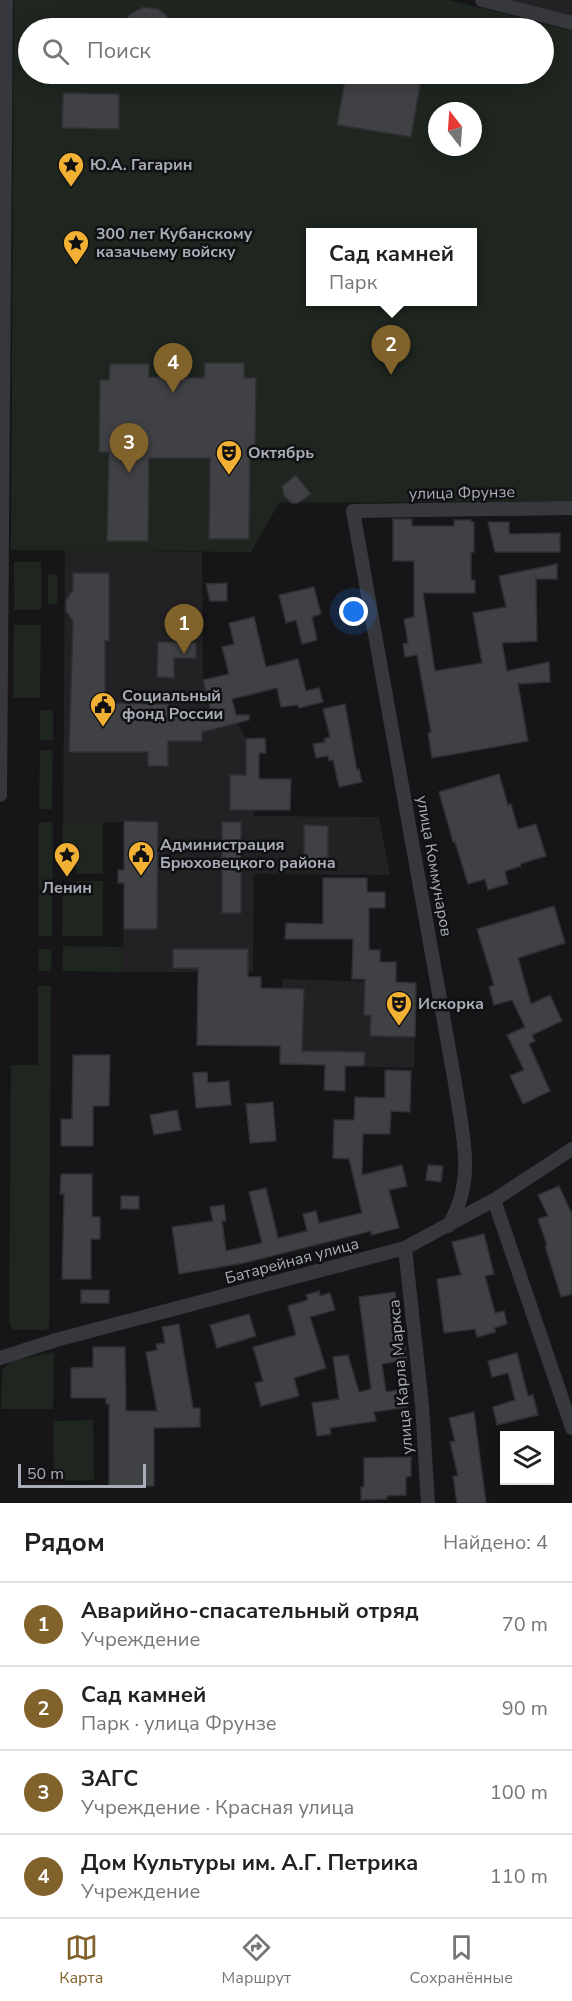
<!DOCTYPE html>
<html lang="ru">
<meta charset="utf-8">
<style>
body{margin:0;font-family:"Nunito Sans",sans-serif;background:#f6f6f6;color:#222}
.controls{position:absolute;right:18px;bottom:18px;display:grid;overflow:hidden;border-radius:0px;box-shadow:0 3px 15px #0003}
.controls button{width:54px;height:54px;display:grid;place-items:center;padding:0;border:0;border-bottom:2px solid #e0e0e0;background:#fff;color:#222;font:30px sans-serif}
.compass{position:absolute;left:428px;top:102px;width:54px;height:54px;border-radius:50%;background:#fff;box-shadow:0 3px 15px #0003;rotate:343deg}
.scale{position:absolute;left:18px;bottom:15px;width:128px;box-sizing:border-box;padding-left:6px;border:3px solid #a8adb8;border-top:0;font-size:16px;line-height:21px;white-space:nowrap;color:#a8adb8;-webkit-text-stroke:4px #111113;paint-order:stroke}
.you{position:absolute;left:354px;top:612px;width:21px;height:21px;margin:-15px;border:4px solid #fff;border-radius:50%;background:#1a73e8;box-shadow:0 0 0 9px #1a73e833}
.badge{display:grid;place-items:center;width:39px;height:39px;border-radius:50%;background:#80622a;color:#fff;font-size:20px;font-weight:700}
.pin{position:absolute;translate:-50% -50px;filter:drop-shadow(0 2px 3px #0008)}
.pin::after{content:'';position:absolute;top:32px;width:21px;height:18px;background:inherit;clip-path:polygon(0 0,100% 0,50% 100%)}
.popup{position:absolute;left:306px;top:228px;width:171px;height:78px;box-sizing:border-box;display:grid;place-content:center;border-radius:0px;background:#fff;filter:drop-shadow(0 2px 4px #0005);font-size:20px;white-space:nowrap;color:#767676}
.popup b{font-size:22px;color:#222}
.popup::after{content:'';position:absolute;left:50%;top:100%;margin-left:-12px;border:12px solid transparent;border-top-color:#fff}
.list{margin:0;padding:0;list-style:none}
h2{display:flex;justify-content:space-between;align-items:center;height:78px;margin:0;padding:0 24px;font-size:26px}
h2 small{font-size:20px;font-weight:400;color:#767676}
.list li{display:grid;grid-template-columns:39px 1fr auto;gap:18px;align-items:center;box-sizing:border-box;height:84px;padding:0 24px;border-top:2px solid #e0e0e0}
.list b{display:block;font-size:22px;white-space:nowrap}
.list p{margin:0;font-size:20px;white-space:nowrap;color:#767676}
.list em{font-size:20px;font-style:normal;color:#767676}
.icon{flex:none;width:33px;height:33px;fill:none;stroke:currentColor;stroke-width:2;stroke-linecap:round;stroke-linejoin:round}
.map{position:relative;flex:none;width:572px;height:1503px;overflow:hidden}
.search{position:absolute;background:#fff;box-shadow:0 3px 15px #0003;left:18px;right:18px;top:18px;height:66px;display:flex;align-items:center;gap:15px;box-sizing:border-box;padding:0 21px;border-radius:33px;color:#767676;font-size:22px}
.sheet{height:414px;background:#fff}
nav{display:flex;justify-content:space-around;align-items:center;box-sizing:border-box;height:84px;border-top:2px solid #e0e0e0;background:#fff;font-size:16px;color:#767676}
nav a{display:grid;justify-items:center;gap:3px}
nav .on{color:#80622a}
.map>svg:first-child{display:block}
.built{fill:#222225}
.green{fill:#1e261f;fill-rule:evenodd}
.building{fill:#404145;stroke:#303034;stroke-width:1.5}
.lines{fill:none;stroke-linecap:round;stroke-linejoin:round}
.street{stroke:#37383d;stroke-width:14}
.labels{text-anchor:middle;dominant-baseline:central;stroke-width:5;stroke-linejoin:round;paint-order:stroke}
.poi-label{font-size:16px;font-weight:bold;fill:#a8adb8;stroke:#111113;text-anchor:start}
.street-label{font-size:16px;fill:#a8adb8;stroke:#111113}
</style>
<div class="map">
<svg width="572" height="1503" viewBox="0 0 572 1503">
<rect width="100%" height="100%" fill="#161618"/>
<path class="built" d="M503,0h69v18z
M65,550l137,2 1,127 23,-5 12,49 8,16v33l8,31v13l125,1 11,58 -136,-1 -1,98h-130l1,-88 -6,-1v-13l6,-1v-47h-61z
M282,979l134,4 -2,85 -134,-4z"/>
<path class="green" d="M14,0h435l123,31v470l-293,2 -28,49 -240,-2zM28,28h516v46h-516zM437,111h36v36h-36zM310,232h162v70h-162z
M14,562h27v48h-27z
M57,574v30h-9v-29z
M14,625h27l-1,73h-27z
M40,710h13v30h-13z
M40,750h13l-1,59h-13z
M39,822h14l-1,115 -13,-1z
M63,822h40v52h-26l-1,-6h-13z
M77,881h26v55h-41l1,-50h13z
M63,946l60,1v25l-60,-1z
M39,949h13l-1,22h-12z
M38,986h13l-2,344h-33l-5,-2 -2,-8 2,-255h27z
M54,1352l-1,57h-52l1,-39 9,-9z
M93,1420l1,60 -40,1 -1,-60z"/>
<path class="building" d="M143,7l15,2 7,5 11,14h-55l8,-13z
M346,74h76l-11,63 -74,-12z
M63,93l56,1v35l-57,-1z
M205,363h39v15h12l-1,72h-5l-1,89h-40l1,-81h-61l-1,83h-41l2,-89h-10l1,-72h9l1,-16h39v13l55,1z
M296,475l15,19 -13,9h-6l-8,-7 -2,-10z
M393,519h19v7h42v-6h17v2h3v30h-3v28h4v13h-52l12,78 47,-8 -9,-50 33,-6 -7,-31 58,-12v15h-21l1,62 -35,2 5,28 42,-9 1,20 -32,2 10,57 -96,17 -4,-25 3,-1 -14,-77 -12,2 -2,-13 5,-1 -4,-24 10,-2v-56h-21z
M488,522h21v12l51,-1v19h-65z
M73,573h36v68h-4v62l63,1v11h44l-9,-35 26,-6 -7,-27 12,-3 -5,-21 25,-6 12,50 32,-8 8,32 13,-3 4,14 -24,6 -1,-3 -17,2 -4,-19 -45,11 4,16h13v5l-47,12v9h-34v25h-20v-14h-79l4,-131 -7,-10v-11l7,-10z
M227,583v18h-17l-4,-17z
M314,587l7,27 -9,3 5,23 -15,4 -6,-24 -10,3 -7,-28z
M158,642h38v16h-22v20l-17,-1z
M345,704l12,66 2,-1 3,13 -23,5 -6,-27 -4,1 -1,-5 -12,2 -3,-14 12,-2 -1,-3 6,-2 -7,-28z
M265,738l1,15h-7v26h32l-1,31h-60v-35h16v-36z
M499,774l9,31 3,-1 7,25 18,-5 10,32 -26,8 1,2 -16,5 3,13 -20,6 -3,-11 -17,5 -13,-42h-2l-14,-50z
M124,821l34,1 -1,107h-33v-46h-6v-13h6z
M222,822h19v91h-19z
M304,825l24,1v38h-24z
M323,878h44v14h18v16h-16v42h11v12h16v20l20,1 -1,54 -45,-1 1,-21h-7l1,-36h-13l1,-40h-68l1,-16 37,1z
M554,906l11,37 -47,15 13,46 19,-9 12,26 -30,14 3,6 -6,3 21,47 -27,13 -13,-28 14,-6 -17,-35 18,-8 -13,-27 -18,5 -5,-18 5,-2 -17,-56z
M173,949h75v28h13v11l43,1 -2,62 63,1 -1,14h-19v25l-21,-1 1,-25 -45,-1v-18l-83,-1 1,-77h-25z
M73,1055h37l-1,51h-16v40h-32v-27h11z
M385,1070l26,1 -1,41 -19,-1 -1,23h-27l-1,41 40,-10 5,21 -18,4 10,38 -28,7v-4l-127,32 -65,11 -7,-47 41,-6 -3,-14 14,-2 2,16h-4l4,30 36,-8 -13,-51 17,-4 12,50 29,-7 -4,-17 13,-3 3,12 43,-10 -13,-54 -16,-1 1,-38h20l1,-23 30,1z
M207,1072l1,11 21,-2 2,24 -35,3 -3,-35z
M273,1102l3,39 -26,2 -4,-39z
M177,1110l4,20 -27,5 -4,-20z
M428,1165l15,1 -2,16 -15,-2z
M61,1174h31v43h8v22h-9v40h-29l2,-85h-4z
M559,1186l13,28v80l-11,3 -16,-51 2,-1 -9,-26 10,-3 -10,-21z
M121,1196h18v13h-18z
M484,1234l10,40 -9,2 10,37 9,-2 3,13 -13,4 2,4 -19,5 -2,-8 -31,4 -7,-54 24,-4 -9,-33z
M81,1290h28v13h-28z
M319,1291l1,5 10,-3 5,17 -25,7 16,51 -32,10 5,18 -38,10 -6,-23 8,-2 -10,-34 43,-12 -8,-29 20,-6 -2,-5z
M395,1292l8,55h2l2,13 -25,4 4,28 18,-3 3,18 -33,5 2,9 -46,7 1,6 -14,2 -5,-33 27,-4 -6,-42 15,-2 11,37 12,-3 -12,-92z
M249,1314l7,22 -39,12 -7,-23z
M179,1324l14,84h7v19l-46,1v58h-45v-82h-3v-6h-35v-30l22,-1v-20h32l1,64h31l-11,-59 11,-2 -1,-6 9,-1 -3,-16z
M517,1353l11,43 5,-1 5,20 -41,10 -4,-18 22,-7 -7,-27 -16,4 -4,-16z
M474,1412l12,91h-29l-4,-27h5l-8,-34 5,-1 -6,-23z
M411,1457v19l-5,1v18l-19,1v3l-26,1v-13h3v-29z"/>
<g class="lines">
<path class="street" d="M482,0l90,23
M0,795l6,-795
M494,1200l78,228
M448,1226c29,-46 14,-92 7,-143l-102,-572 219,-3
M405,1248l17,157 6,98
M0,1358l56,-18 349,-92 89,-48 78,-51"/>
</g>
<defs>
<g id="sight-pin" transform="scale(1.35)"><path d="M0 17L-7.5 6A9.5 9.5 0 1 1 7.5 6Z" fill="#f2b134" stroke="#111113"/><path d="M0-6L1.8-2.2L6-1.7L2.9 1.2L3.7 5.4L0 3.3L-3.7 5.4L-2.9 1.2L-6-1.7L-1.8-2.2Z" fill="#111"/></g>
<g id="theatre-pin" transform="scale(1.35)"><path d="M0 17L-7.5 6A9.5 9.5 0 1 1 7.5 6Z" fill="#f2b134" stroke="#111113"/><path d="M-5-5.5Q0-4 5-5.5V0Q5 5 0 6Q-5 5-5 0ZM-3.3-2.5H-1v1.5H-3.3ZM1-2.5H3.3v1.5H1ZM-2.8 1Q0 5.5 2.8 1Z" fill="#111"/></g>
<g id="civic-pin" transform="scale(1.35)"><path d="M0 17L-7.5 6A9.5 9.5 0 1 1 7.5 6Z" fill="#f2b134" stroke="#111113"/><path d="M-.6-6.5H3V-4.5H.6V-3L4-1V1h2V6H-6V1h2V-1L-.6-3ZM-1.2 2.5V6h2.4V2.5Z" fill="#111"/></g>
</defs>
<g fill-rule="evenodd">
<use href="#sight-pin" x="71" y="165"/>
<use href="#sight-pin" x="76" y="243"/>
<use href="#theatre-pin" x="229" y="453"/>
<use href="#civic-pin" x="103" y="705"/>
<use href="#civic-pin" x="141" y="854"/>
<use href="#sight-pin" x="67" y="855"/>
<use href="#theatre-pin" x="399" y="1004"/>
</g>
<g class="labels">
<g class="poi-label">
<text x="90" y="165">Ю.А. Гагарин</text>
<text x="96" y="234">300 лет Кубанскому<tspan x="96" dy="18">казачьему войску</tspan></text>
<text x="248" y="453">Октябрь</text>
<text x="122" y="696">Социальный<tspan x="122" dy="18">фонд России</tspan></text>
<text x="160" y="845">Администрация<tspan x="160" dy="18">Брюховецкого района</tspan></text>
<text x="67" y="888" text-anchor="middle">Ленин</text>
<text x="418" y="1004">Искорка</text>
</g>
<g class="street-label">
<text transform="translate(462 493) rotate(-1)">улица Фрунзе</text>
<text transform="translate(434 866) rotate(80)">улица Коммунаров</text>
<text transform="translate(292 1261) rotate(-15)">Батарейная улица</text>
<text transform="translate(401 1377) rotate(-95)">улица Карла Маркса</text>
</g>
</g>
</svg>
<div class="controls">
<button><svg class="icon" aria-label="layers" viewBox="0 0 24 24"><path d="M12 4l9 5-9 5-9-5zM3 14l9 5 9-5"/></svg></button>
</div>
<svg class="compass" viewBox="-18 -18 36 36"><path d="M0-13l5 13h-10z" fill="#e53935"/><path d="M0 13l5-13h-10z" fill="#767676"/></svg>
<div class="scale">50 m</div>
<div class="you"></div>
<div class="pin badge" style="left:184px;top:654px">1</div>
<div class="pin badge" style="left:391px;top:375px">2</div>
<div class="popup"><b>Сад камней</b>Парк</div>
<div class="pin badge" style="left:129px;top:473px">3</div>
<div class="pin badge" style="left:173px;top:393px">4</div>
<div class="search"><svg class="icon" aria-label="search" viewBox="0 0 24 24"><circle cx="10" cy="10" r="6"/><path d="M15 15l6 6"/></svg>Поиск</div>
</div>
<section class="sheet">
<h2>Рядом<small>Найдено: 4</small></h2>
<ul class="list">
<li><span class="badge">1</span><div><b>Аварийно-спасательный отряд</b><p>Учреждение</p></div><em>70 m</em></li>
<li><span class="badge">2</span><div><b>Сад камней</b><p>Парк · улица Фрунзе</p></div><em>90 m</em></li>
<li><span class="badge">3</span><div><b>ЗАГС</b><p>Учреждение · Красная улица</p></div><em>100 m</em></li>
<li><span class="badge">4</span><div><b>Дом Культуры им. А.Г. Петрика</b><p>Учреждение</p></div><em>110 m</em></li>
</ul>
</section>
<nav>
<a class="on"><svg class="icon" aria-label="map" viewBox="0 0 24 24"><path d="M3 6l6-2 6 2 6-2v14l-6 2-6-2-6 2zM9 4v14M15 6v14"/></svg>Карта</a>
<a><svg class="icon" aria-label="directions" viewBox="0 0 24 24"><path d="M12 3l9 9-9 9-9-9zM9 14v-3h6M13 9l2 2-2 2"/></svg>Маршрут</a>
<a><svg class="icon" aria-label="saved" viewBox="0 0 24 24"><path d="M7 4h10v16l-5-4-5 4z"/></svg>Сохранённые</a>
</nav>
